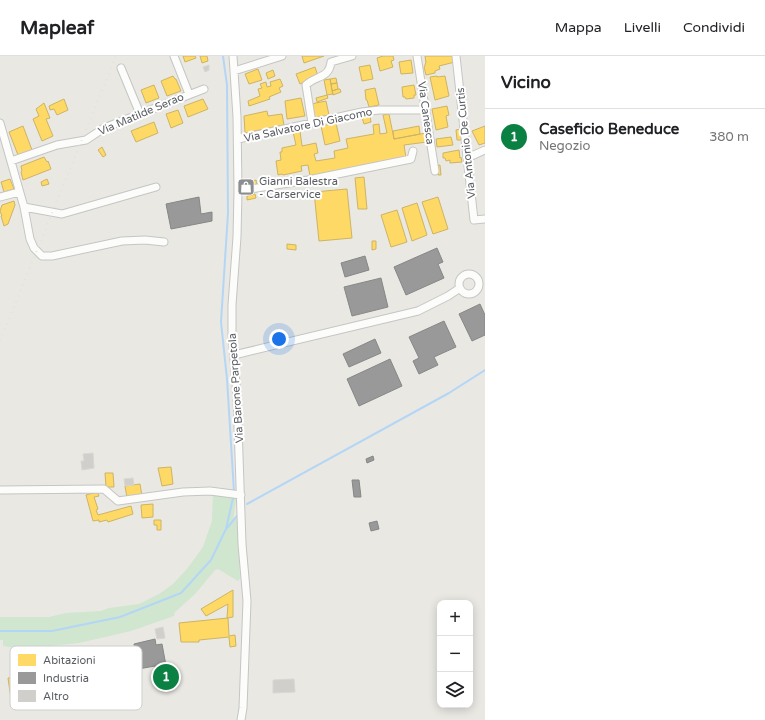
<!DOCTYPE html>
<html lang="it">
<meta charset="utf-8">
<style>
body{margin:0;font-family:"Varela Round",sans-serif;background:#f2f2f2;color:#202124}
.controls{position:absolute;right:12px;bottom:12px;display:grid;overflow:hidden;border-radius:8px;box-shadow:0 2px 10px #0003}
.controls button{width:36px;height:36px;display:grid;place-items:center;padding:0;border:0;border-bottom:1px solid #e0e0e0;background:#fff;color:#202124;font:20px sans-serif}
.you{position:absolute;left:279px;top:283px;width:14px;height:14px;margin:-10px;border:3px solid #fff;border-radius:50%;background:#1a73e8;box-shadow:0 0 0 6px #1a73e833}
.badge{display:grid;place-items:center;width:26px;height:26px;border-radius:50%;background:#0b8043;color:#fff;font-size:13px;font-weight:700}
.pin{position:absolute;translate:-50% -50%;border:2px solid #fff;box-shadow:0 1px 4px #0006}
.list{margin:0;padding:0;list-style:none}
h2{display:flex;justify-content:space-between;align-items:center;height:52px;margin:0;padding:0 16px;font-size:17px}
h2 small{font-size:13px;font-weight:400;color:#757577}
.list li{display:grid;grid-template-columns:26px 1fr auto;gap:12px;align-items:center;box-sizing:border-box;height:56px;padding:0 16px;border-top:1px solid #e0e0e0}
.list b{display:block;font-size:15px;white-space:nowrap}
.list p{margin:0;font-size:13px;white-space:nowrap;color:#757577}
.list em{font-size:13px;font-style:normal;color:#757577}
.icon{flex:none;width:22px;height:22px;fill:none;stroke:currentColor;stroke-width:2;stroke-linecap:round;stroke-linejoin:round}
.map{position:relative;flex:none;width:485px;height:664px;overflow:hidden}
header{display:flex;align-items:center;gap:24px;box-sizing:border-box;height:56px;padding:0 20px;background:#fff;border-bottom:1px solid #e0e0e0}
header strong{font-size:19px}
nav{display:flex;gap:22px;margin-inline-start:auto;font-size:14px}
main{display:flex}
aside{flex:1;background:#fff}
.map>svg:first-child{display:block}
.green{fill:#d0e6cf}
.homes{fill:#ffd966;stroke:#cdb464}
.industry{fill:#999;stroke:#868788}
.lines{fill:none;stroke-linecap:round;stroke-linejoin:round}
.stream{stroke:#b4d6f6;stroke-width:2}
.building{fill:#d0cfcc;stroke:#d8d7d2}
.minor-casing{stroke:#c5c5c4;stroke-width:9}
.minor{stroke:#fcfcfb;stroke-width:7}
.rail{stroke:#e1e2e1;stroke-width:2;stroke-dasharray:1 5;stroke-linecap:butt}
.labels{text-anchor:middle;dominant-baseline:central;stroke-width:4;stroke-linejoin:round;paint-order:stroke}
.street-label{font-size:11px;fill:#595c61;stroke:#fff}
.poi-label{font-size:11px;fill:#595c61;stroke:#fff;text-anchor:start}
.key{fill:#fff;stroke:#cdced0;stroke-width:1}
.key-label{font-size:11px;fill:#595c61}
</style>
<header>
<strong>Mapleaf</strong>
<nav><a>Mappa</a><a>Livelli</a><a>Condividi</a></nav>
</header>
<main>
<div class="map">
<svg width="485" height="664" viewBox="0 0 485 664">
<rect width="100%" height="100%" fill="#e9e8e3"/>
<path class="green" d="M213,437l23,6 -3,23 4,-3 3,59 -2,3 -20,-12 -3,1 -20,24 -20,18 -1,4 -43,15 -52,12 -57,6 -19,-3v-6h-3v-23h49l17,-4 35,-2 8,-3 30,-4 20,-10 14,-10 14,-15 16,-22 9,-26z"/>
<path class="homes" d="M183,0h12l1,2 -11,4z
M200,0h7l1,5 -6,2z
M302,0h22l-20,7z
M383,0h10l1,4 -3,1 2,6 -13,4 -3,-13z
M425,0h29l1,6 -16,4 1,3 -5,2v2l-9,2 -2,-8 1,-1v-2l1,-1z
M411,4l2,13 -12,1 -2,-12z
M370,9l3,14 -11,2 -3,-14z
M315,11l3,9 -18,8 -4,-10z
M258,13l4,11 -13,4 -4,-10z
M273,14l2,6 -7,3 -2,-6z
M173,20l2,3h1l5,12 -14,5 -6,-15z
M437,20v1l8,-1 4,20 -14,4 -5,-23z
M336,22l1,5 -6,1 -1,-5z
M280,23l3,7 -4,2 2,4 -12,5 1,2 -21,7 -1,-5 12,-5 -2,-7 4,-1 -2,-4 6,-2 1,5 4,-1 -1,-4z
M330,23l3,15 -6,1 -3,-15z
M337,27l1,6 -6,2 -1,-7z
M154,29l5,13 -13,5 -5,-13z
M414,29l2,10h-2v3l-8,1 -1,-2h-2l-1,-10z
M375,32l4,17 -10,2 -2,-7h-1l-1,-10z
M338,33h2l1,3 -8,3 -1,-4z
M327,39l1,3 -11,4 -1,-4z
M301,42l4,18 -18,3 -2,-18z
M64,43l4,11 -11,5 -3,-6 -4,1 -1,-4z
M203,43l5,10 -20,8 -4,-11z
M326,45l3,14 -15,3 -3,-14z
M44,47l6,15 -4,1 7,17 -11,5 -9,-22 6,-3 -3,-7z
M447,50l2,9 -3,1 2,11 -12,3 -4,-21z
M178,54l5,13 -12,5 -5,-14z
M267,55l1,5 14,-2 2,11 -39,8 -1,-17z
M389,58l5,25 32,-6 1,9 -23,3 2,13 -96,18 -2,-11 -7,1 1,5 -19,4 -1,-1 -4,1 -2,-14 5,-1 -1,-8h2v-4l14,-3 -3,-13 7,-1 2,15 14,-3 2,10 -4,1 2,7 19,-3 -1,-7 14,-3 -2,-9 28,-5 -1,-9 6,-1 1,10 7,-1 -4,-18z
M370,60l1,6 -7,2 -2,-6z
M154,66l4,11 -22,9 -5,-11z
M336,67l4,18 -15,4 -4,-19z
M23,70l9,24 -14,5 -9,-23z
M419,70l1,8 -26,5 -1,-8z
M485,70v17l-6,2 -7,-14z
M461,73l1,11h-5l-1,-10z
M451,81l2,8 -16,2 -1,-8z
M102,91l4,8 -3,2 -5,-7z
M459,94l1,8 1,-1 1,5 -12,1v-3l-4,1 -1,-3h-2v-5z
M44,101l3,5 1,-1 3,8 -28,11 -2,-8 1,-1 -1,-5z
M440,109l1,10h-3l-2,-9z
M364,121l3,32h-9l-3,-31z
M10,123l4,10 -10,3 -3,-10z
M47,123l2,5 -7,2 -1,-4z
M256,124l1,4 -9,3 -3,-2 1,-2z
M347,133l5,49 -33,3 -5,-49z
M255,138l1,4 -9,2v-4z
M438,141l10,32 -15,5 -11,-32z
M14,145l1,4 -7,19 -4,2 -3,-10h1l-2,-5 2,-6z
M417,147l10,32 -15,6 -10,-33z
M397,154l10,32 -16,5 -10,-32z
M372,185h4v8l-4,1z
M287,188l9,1v5l-9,-1z
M171,411l2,17 -11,2 -4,-18z
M105,417h8l1,14h-8z
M140,428l2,12 -15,2 -2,-12z
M97,436l2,4 -5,1 4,12 -2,1 2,5 33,-9 2,8 -25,8 -1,-2 -8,2v-2l-6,1 -7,-26z
M153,448v13l-11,1 -1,-13z
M154,464h7v10h-4v-5h-3z
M233,534v27l-6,1 1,-14 -22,12 -5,-7z
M228,562l1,18 6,-1 1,11 -6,1 -1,-10 -30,3v2h-18l-2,-19z
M15,615h7l3,26 -14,2 -3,-21 7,-1z"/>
<path class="industry" d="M199,141l2,17 11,-2v9l-41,8 -5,-25z
M437,192l6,14 -5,2 6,14 -38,17 -12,-28z
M365,200l4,14 -24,7 -4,-14z
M381,222l7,29 -36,9 -8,-29z
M480,248l5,11v20l-13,6 -13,-27z
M444,265l12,26 -22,10 4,8 -19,9 -6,-13 6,-3 -10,-21z
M375,283l6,14 -32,14 -6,-13z
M390,303l12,27 -43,20 -12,-27z
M373,400l1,4 -7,3 -1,-4z
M352,424h7l2,17h-7z
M377,465l2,8 -8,2 -2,-8z
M155,583l1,6 6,-1 5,27 6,-2 3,12 -18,3 -3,-18 -28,5 -2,-10 11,-2 -2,-15z"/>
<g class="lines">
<path class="stream" d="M223,0l4,29 1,128 -7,109 6,57 7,113
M247,448l202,-111 36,-23
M227,472l10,-12
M0,575h52l68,-14 61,-24 30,-33 15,-31 7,-31"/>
</g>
<path class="building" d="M209,9v5l-4,2 -2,-5z
M93,397l1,15 -12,2 -1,-9h3l-1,-7z
M133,422l1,7 -9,1 -1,-7z
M163,571l2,11 -8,1 -2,-10z
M294,623l1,13 -22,1v-13z"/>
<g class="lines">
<g class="minor-casing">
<path id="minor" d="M174,0l15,38
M233,0l4,61 1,74 -1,46 -5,68v29l5,62 5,148 5,57 -4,107 -2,12
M417,0l18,115
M456,0l18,164 11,-1
M121,12l19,46
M234,15l48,-15
M0,67l24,84 6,32 4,9 8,8h10l70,-15 23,-1 19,2
M312,67l-6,-38c10,-10 23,-6 25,-23l21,-6
M238,83l124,-27 17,-2h47
M467,102l18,-8
M11,105l46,-16 29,-5 18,-12 100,-39
M238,135l70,-11 103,-21 2,-8
M0,141l19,-5
M24,151l38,7 94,-27
M459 228a10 10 0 1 1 20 0a10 10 0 1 1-20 0Z
M234,299l184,-44 30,-15 12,-8
M0,434l104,-1 14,12 65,-9 27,-1 31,4"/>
</g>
<use href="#minor" class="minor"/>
<path class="rail" d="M0,285l116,-285"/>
</g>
<defs>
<g id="shop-square" transform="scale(0.9)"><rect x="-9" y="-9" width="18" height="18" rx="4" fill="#8b8d8e" stroke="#fff"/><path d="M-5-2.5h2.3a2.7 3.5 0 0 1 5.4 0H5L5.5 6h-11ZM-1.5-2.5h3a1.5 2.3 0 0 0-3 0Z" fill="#fff"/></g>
</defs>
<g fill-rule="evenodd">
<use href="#shop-square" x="246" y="131"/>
</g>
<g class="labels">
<g class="street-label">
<text transform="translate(426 57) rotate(82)">Via Canesca</text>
<text transform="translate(141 58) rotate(-23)">Via Matilde Serao</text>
<text transform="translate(308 69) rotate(-12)">Via Salvatore Di Giacomo</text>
<text transform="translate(466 87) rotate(-96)">Via Antonio De Curtis</text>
<text transform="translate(236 332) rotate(-94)">Via Barone Parpetola</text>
</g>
<g class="poi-label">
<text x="259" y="125">Gianni Balestra<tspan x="259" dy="13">- Carservice</tspan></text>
</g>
</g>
<rect x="10" y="590" width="132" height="64" rx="6" class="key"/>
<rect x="18" y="598" width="18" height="12" fill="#ffd966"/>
<rect x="18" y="616" width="18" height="12" fill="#999"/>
<rect x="18" y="634" width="18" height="12" fill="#d0cfcc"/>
<g class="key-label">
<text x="43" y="608">Abitazioni</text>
<text x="43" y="626">Industria</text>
<text x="43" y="644">Altro</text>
</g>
</svg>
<div class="controls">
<button>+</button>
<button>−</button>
<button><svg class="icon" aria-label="layers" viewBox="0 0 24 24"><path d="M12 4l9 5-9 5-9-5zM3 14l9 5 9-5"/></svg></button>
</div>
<div class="you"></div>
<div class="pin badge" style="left:166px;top:621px">1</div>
</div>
<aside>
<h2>Vicino<small></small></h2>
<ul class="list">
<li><span class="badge">1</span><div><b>Caseficio Beneduce</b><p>Negozio</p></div><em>380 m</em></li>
</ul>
</aside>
</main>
